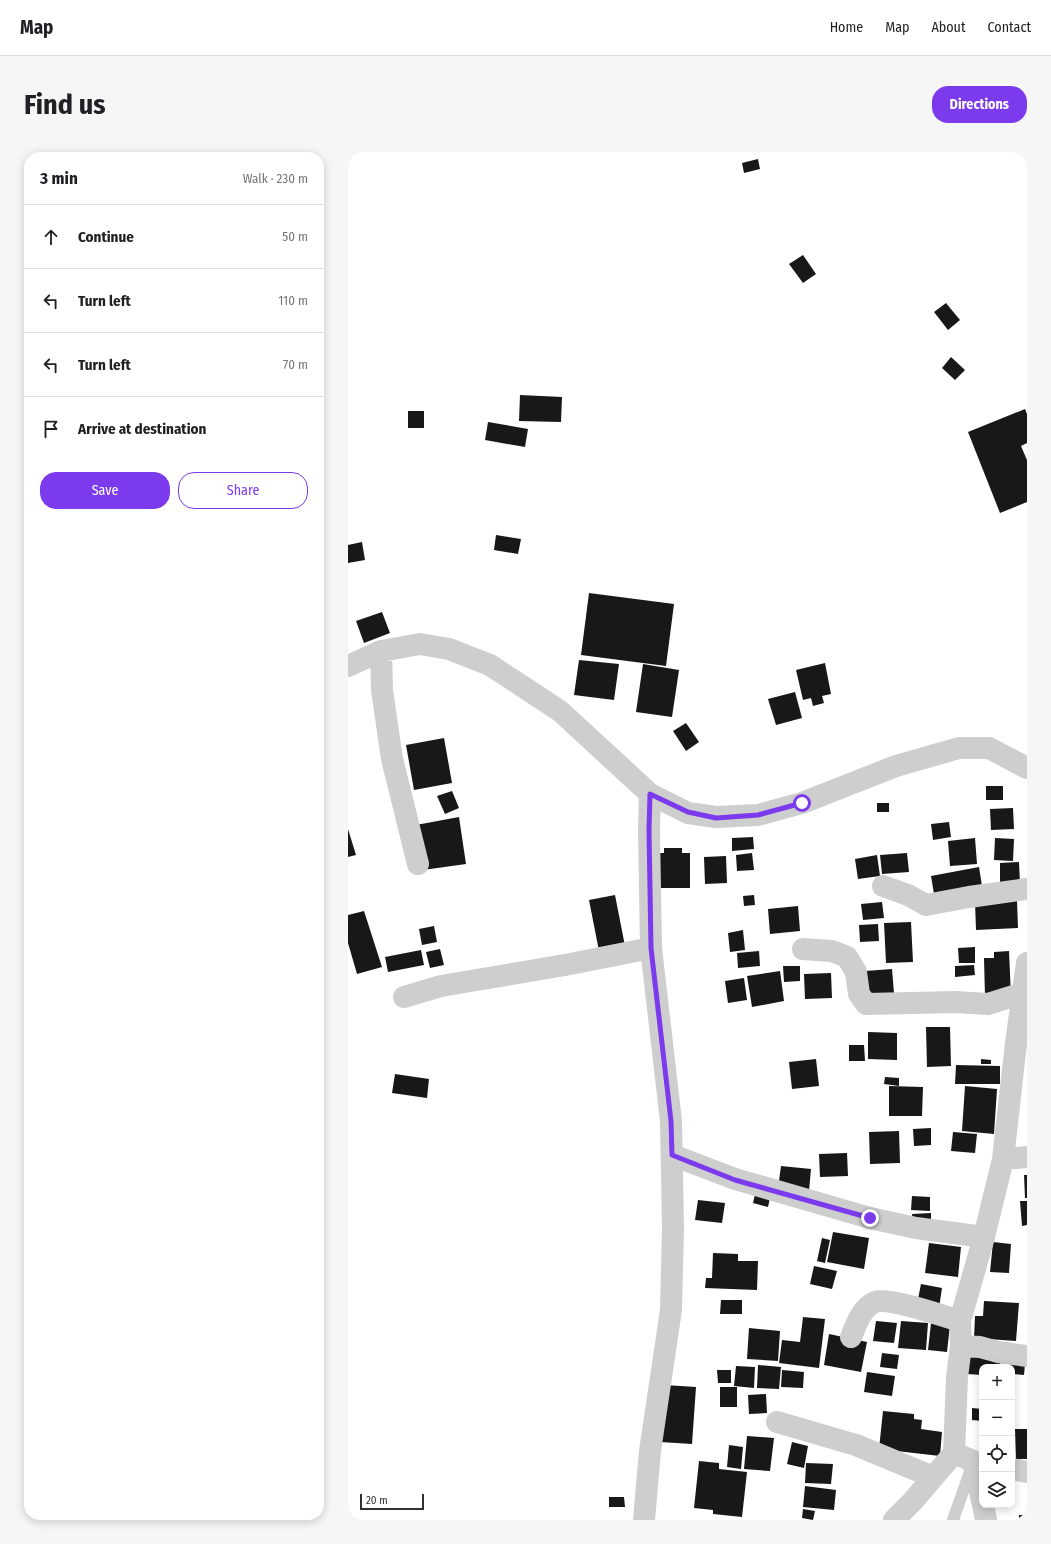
<!DOCTYPE html>
<meta charset="utf-8">
<style>
body{margin:0;font-family:"Fira Sans Condensed",sans-serif;background:#f6f6f6;color:#202124}
.controls{position:absolute;right:12px;bottom:12px;display:grid;overflow:hidden;border-radius:8px;box-shadow:0 2px 10px #0003}
.controls button{width:36px;height:36px;display:grid;place-items:center;padding:0;border:0;border-bottom:1px solid #e0e0e0;background:#fff;color:#202124;font:20px sans-serif}
.scale{position:absolute;left:12px;bottom:10px;width:64px;box-sizing:border-box;padding-left:4px;border:2px solid #313131;border-top:0;font-size:11px;line-height:14px;white-space:nowrap;color:#313131;-webkit-text-stroke:3px #fff;paint-order:stroke}
.stop{position:absolute;width:12px;height:12px;margin:-9px;border:3px solid #7c3aed;border-radius:50%;background:#fff}
.stop.end{background:#7c3aed;border-color:#fff;box-shadow:0 1px 4px #0008}
.list{margin:0;padding:0;list-style:none}
h2{display:flex;justify-content:space-between;align-items:center;height:52px;margin:0;padding:0 16px;font-size:17px}
h2 small{font-size:13px;font-weight:400;color:#757577}
.list li{display:grid;grid-template-columns:26px 1fr auto;gap:12px;align-items:center;box-sizing:border-box;height:64px;padding:0 16px;border-top:1px solid #e0e0e0}
.list b{display:block;font-size:15px;white-space:nowrap}
.list em{font-size:13px;font-style:normal;color:#757577}
.actions{display:flex;gap:8px;padding:12px 16px}
.actions a{flex:1;padding:9px 0;border:1px solid #7c3aed;border-radius:16px;text-align:center;font-size:14px;color:#7c3aed}
.actions .main{background:#7c3aed;color:#fff}
.icon{flex:none;width:22px;height:22px;fill:none;stroke:currentColor;stroke-width:2;stroke-linecap:round;stroke-linejoin:round}
.map{position:relative;flex:none;width:679px;height:1368px;overflow:hidden;border-radius:16px}
header{display:flex;align-items:center;gap:24px;box-sizing:border-box;height:56px;padding:0 20px;background:#fff;border-bottom:1px solid #e0e0e0}
header strong{font-size:19px}
nav{display:flex;gap:22px;margin-inline-start:auto;font-size:14px}
.intro{display:flex;align-items:center;justify-content:space-between;box-sizing:border-box;height:96px;padding:0 24px}
h1{margin:0;font-size:28px}
.button{padding:10px 18px;border-radius:16px;background:#7c3aed;color:#fff;font-size:14px;font-weight:700}
main{display:flex;gap:24px;padding:0 24px}
aside{flex:1;background:#fff;border-radius:16px;box-shadow:0 2px 10px #0003}
.map>svg:first-child{display:block}
.building{fill:#181818}
.lines{fill:none;stroke-linecap:round;stroke-linejoin:round}
.service{stroke:#cecece;stroke-width:12}
.minor{stroke:#cecece;stroke-width:22}
.route{stroke:#7c3aed;stroke-width:5}
</style>
<header>
<strong>Map</strong>
<nav><a>Home</a><a>Map</a><a>About</a><a>Contact</a></nav>
</header>
<div class="intro"><h1>Find us</h1><a class="button">Directions</a></div>
<main>
<aside>
<h2>3 min<small>Walk · 230 m</small></h2>
<ul class="list">
<li><svg class="icon" aria-label="ahead" viewBox="0 0 24 24"><path d="M12 20V5M6 11l6-6 6 6"/></svg><div><b>Continue</b></div><em>50 m</em></li>
<li><svg class="icon" aria-label="left" viewBox="0 0 24 24"><path d="M17 20v-9H6M10 6l-5 5 5 5"/></svg><div><b>Turn left</b></div><em>110 m</em></li>
<li><svg class="icon" aria-label="left" viewBox="0 0 24 24"><path d="M17 20v-9H6M10 6l-5 5 5 5"/></svg><div><b>Turn left</b></div><em>70 m</em></li>
<li><svg class="icon" aria-label="arrive" viewBox="0 0 24 24"><path d="M6 21V4h12l-3 4 3 4H6"/></svg><div><b>Arrive at destination</b></div></li>
</ul>
<div class="actions"><a class="main">Save</a><a>Share</a></div>
</aside>
<div class="map">
<svg width="679" height="1368" viewBox="0 0 679 1368">
<rect width="100%" height="100%" fill="#fff"/>
<path class="building" d="M410,7l2,10 -16,4 -2,-10z
M455,103l13,19 -13,9 -14,-19z
M598,151l14,17 -12,10 -14,-18z
M603,205l14,13 -10,10 -13,-12z
M172,243l42,2 -1,25 -42,-1z
M677,257l2,5v29l-6,3 6,14v42l-27,11 -32,-81z
M60,259h16v17h-16z
M140,270l40,7 -3,18 -40,-7z
M148,383l25,4 -3,15 -24,-4z
M14,390l3,18 -17,3v-18z
M241,441l85,11 -8,62 -85,-11z
M34,460l8,21 -26,10 -8,-22z
M231,508l40,4 -5,36 -40,-5z
M477,511l6,31 -9,2 2,7 -11,3 -2,-8 -8,2 -7,-30z
M295,512l36,6 -7,47 -36,-5z
M447,540l7,26 -26,7 -8,-26z
M338,571l13,19 -13,9 -13,-20z
M96,586l8,45 -38,7 -8,-45z
M638,634h17v14h-17z
M104,639l7,17 -14,6 -8,-18z
M529,651h12v9h-12z
M665,656l1,21 -23,1 -1,-21z
M111,665l7,47 -43,6 -7,-45z
M601,670l2,15 -18,3 -2,-16z
M0,677l8,26 -8,2z
M405,685l1,12 -22,2v-13z
M627,686l2,26 -27,2 -2,-25z
M647,686l19,1 -1,22 -19,-1z
M316,696h18v5h8v35h-31v-35h5z
M404,701l2,17 -17,1 -1,-16z
M559,701l2,19 -27,2 -2,-19z
M529,703l3,21 -22,3 -3,-20z
M378,704l1,27 -22,1 -1,-27z
M671,710l1,22h-20v-21z
M631,715l3,19 -48,8 -3,-18z
M267,743l10,51 -26,5 -10,-51z
M406,743l1,10 -11,1 -1,-10z
M669,748l1,28 -42,2 -1,-28z
M534,750l2,16 -21,2 -2,-16z
M450,754l2,25 -30,3 -2,-25z
M16,759l18,56 -25,7 -9,-31v-28z
M563,770l2,40 -27,1 -2,-40z
M530,772l1,17 -19,1 -1,-17z
M86,774l3,16 -15,3 -3,-16z
M395,778l2,20 -15,2 -2,-19z
M627,795v16h-16l-1,-15z
M92,797l4,16 -14,3 -4,-16z
M73,798l3,15 -36,7 -3,-15z
M411,799l1,15 -22,2 -1,-15z
M661,799l2,45 -26,1 -1,-39h10v-6z
M626,813l1,10 -20,2v-11z
M435,814h17v15l-16,1z
M544,817l2,24 -28,2 -1,-24z
M432,819l4,30 -32,6 -5,-31z
M483,821l1,25 -27,1 -1,-25z
M396,826l3,22 -19,3 -3,-22z
M578,875h24l1,39 -24,1z
M520,880l29,1v27l-29,-1z
M501,893h15l1,16h-16z
M468,907l3,27 -27,3 -3,-27z
M633,907l10,1v4h-10z
M608,913l44,1v18h-45z
M47,922l34,5 -2,19 -35,-5z
M537,925l14,1v8l-15,-2z
M541,934l34,1 -1,29h-33z
M617,934l32,3 -3,45 -32,-3z
M583,976v17l-17,1 -1,-17z
M551,979l1,32 -30,1 -1,-32z
M605,980l24,2 -2,19 -24,-2z
M499,1001l1,23 -28,1 -1,-23z
M433,1014l30,3 -2,22 -31,-3z
M676,1023h3v23h-2z
M408,1038l15,3 -3,14 -15,-4z
M564,1044l18,1v14l-19,-1z
M350,1048l27,3 -3,20 -27,-3z
M672,1049h7v24l-5,1z
M583,1061v11h-18l-1,-10z
M485,1080l36,6 -5,31 -37,-7z
M474,1086l8,2 -5,23 -8,-2z
M645,1090l18,2 -2,29 -19,-1z
M581,1091l32,4 -3,30 -33,-4z
M365,1101l25,1v7h20l-1,29 -52,-2 1,-10h6z
M466,1114l23,5 -5,18 -22,-5z
M573,1132l21,4 -3,20 -22,-4z
M373,1148h21v14h-22z
M636,1149l35,2 -3,38 -42,-3 1,-22h8z
M455,1165l22,2 -6,49 -40,-5 3,-23 18,2z
M528,1169l21,2 -3,20 -21,-2z
M553,1169l27,2 -2,27 -28,-2z
M583,1171l19,2 -3,27 -19,-2z
M401,1176l31,3 -2,30 -31,-2z
M481,1182l38,8 -6,30 -37,-7z
M534,1201l17,2 -2,14 -17,-2z
M620,1203l33,2 -1,10h-18v8l-15,-1z
M658,1211l19,1 -1,11 -12,-1v-7h-7z
M410,1213l23,2 -2,22 -22,-1z
M388,1214l19,1 -1,21 -20,-2z
M369,1218h14v13h-13z
M434,1218l22,2 -1,16 -22,-1z
M519,1220l28,4 -3,20 -28,-4z
M317,1233l31,2 -4,57 -32,-2z
M372,1235h17v20h-17z
M418,1242l1,19 -18,1 -1,-19z
M624,1256l10,1v12l-10,-1z
M535,1259l31,3v5l8,1 -1,9 21,3 -2,24 -61,-7z
M667,1277h12v30h-11z
M399,1284l27,2 -4,33 -26,-2z
M444,1290l16,4 -4,22 -17,-4z
M381,1293l14,2 -2,22 -14,-2z
M351,1309l20,2v6l28,3 -5,45 -29,-3v-4l-19,-2z
M458,1311l27,1 -2,20 -26,-1z
M457,1334l31,4 -2,20 -31,-3z
M261,1345h15l1,10h-16z
M455,1357l12,2 -2,9 -11,-2z
M671,1363h8v5h-8z"/>
<g class="lines">
<path class="service" d="M605,1368l19,-54"/>
<path class="minor" d="M33,499l1,39 10,69 26,105
M0,514l33,-15 39,-7 29,5 41,16 70,46 90,83 38,19 28,4 42,-2 44,-12 94,-37 63,-18h30l38,20
M535,734l25,9 18,10 43,-8 58,-8
M455,797l29,2 15,6 9,15 3,22 7,10 90,-2 32,2 35,-11
M56,845l37,-11 124,-21 86,-17
M324,1003l63,24 135,39 46,10 68,9
M655,1007l24,-2
M503,1185c5,-12 11,-30 24,-35 14,-5 68,14 85,19
M613,1194l19,1 18,5 29,4
M429,1270l79,23 77,32
M606,1301l19,8 9,40
M664,1317l15,3
M635,1353l3,15
M296,1368l6,-69 21,-141 2,-82 -2,-107 -20,-173 -2,-118 1,-36
M546,1368l18,-18 42,-49 3,-76 4,-31 -1,-25 24,-84 19,-78 13,-116 11,-80"/>
</g>
<g class="lines">
<path class="route" d="M454,651l-44,12 -42,3 -28,-6 -38,-18 -1,36 2,118 20,173 1,34 63,25 135,38"/>
</g>
</svg>
<div class="controls">
<button>+</button>
<button>−</button>
<button><svg class="icon" aria-label="locate" viewBox="0 0 24 24"><circle cx="12" cy="12" r="6"/><path d="M12 2v4M12 18v4M2 12h4M18 12h4"/></svg></button>
<button><svg class="icon" aria-label="layers" viewBox="0 0 24 24"><path d="M12 4l9 5-9 5-9-5zM3 14l9 5 9-5"/></svg></button>
</div>
<div class="scale">20 m</div>
<div class="stop" style="left:454px;top:651px"></div>
<div class="stop end" style="left:522px;top:1066px"></div>
</div>
</main>
